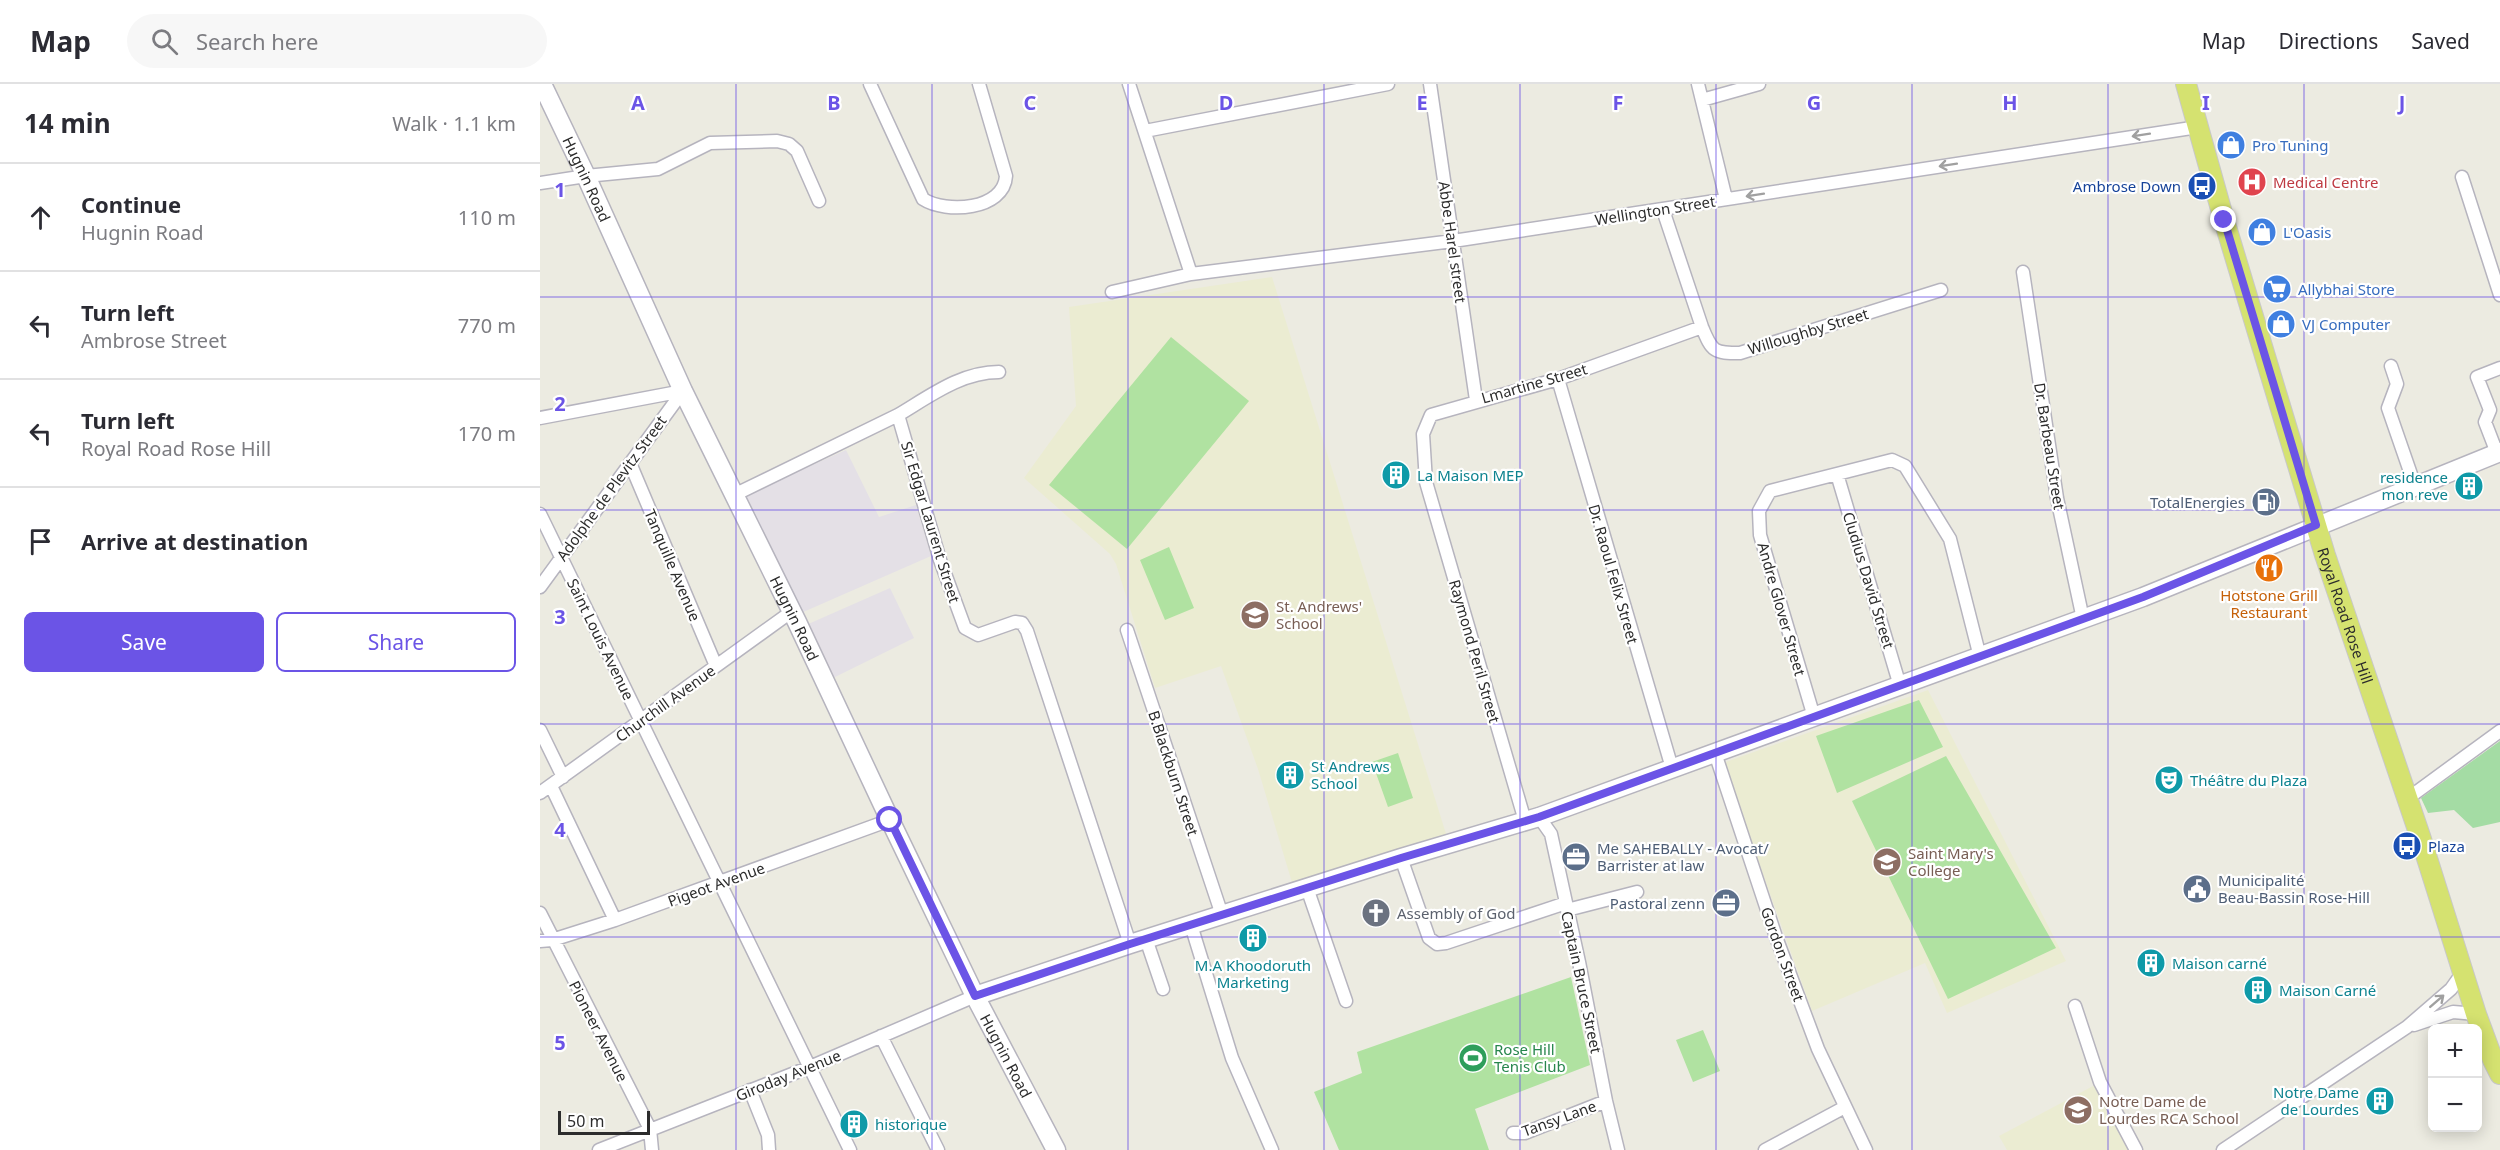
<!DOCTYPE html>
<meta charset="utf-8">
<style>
body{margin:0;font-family:"Noto Sans",sans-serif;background:#f7f7f7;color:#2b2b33}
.controls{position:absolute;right:18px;bottom:18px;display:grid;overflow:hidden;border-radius:9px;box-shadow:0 3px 15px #0003}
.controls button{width:54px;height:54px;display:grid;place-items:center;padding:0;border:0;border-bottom:2px solid #e1e1e2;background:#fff;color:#2b2b33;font:30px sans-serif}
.scale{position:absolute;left:18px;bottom:15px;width:92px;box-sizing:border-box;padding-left:6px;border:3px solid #2c2c2c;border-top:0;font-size:16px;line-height:21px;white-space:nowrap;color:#2c2c2c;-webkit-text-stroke:4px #fff;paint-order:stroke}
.stop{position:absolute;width:18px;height:18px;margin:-14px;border:4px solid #6b54e6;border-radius:50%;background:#fff}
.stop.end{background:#6b54e6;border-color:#fff;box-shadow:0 2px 6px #0008}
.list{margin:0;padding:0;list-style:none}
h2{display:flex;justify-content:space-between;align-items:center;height:78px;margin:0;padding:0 24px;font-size:26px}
h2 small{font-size:20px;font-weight:400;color:#7c7c81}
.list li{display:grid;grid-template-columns:39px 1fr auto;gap:18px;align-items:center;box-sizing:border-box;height:108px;padding:0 24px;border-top:2px solid #e1e1e2}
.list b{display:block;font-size:22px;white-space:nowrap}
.list p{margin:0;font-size:20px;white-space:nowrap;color:#7c7c81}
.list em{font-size:20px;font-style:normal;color:#7c7c81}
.actions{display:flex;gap:12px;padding:18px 24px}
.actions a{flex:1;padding:14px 0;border:2px solid #6b54e6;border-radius:9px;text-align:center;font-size:21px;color:#6b54e6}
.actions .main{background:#6b54e6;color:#fff}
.icon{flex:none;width:33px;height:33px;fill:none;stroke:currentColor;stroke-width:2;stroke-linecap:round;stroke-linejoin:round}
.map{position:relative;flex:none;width:1960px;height:1066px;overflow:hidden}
header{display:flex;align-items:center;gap:36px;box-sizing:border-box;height:84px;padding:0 30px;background:#fff;border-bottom:2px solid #e1e1e2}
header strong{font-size:28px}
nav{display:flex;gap:33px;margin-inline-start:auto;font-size:21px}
.search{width:420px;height:54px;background:#f7f7f7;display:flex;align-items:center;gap:15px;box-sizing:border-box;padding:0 21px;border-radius:33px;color:#7c7c81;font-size:22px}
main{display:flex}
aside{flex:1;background:#fff}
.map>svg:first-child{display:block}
.industrial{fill:#e4e0e6}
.education{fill:#ebecd2}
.green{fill:#a4dca4}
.pitch{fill:#b0e2a1}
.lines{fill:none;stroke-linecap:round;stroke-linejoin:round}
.street-casing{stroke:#b6b4be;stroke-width:15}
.secondary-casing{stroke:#b6b4be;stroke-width:21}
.primary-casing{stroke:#c8c8c8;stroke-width:22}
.street{stroke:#fff;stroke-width:12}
.secondary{stroke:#fff;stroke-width:18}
.primary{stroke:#d5e270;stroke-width:20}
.oneway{stroke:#a0a0a0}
.route{stroke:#6b54e6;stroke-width:8}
.grid{fill:none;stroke:#6b54e6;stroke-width:1.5;stroke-opacity:0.55}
.labels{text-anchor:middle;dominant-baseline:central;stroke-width:4.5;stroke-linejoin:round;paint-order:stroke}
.shop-label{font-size:15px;fill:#366cbe;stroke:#fff;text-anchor:start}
.street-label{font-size:15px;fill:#2c2c2c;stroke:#fff}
.health-label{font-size:15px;fill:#be3a42;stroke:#fff;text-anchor:start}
.transit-label{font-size:15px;fill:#164399;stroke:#fff;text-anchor:end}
.culture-label{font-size:15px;fill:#0d838f;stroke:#fff;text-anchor:start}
.service-label{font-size:15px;fill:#4e5e75;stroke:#fff;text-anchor:end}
.food-label{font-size:15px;fill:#c56008;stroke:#fff}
.education-label{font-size:15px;fill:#785e54;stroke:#fff;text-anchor:start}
.worship-label{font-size:15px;fill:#5b616d;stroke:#fff;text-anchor:start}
.leisure-label{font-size:15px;fill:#27864d;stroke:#fff;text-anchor:start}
.grid-label{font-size:20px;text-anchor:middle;font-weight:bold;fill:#6b54e6;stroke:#fff;stroke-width:4.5;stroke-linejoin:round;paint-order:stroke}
</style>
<header>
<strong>Map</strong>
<div class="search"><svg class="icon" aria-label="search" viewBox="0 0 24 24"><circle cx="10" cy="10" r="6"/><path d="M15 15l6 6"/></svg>Search here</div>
<nav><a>Map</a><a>Directions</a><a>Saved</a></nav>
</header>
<main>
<aside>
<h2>14 min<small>Walk · 1.1 km</small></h2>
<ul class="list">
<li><svg class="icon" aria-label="ahead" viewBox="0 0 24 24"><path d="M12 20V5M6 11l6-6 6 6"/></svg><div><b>Continue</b><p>Hugnin Road</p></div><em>110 m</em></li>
<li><svg class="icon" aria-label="left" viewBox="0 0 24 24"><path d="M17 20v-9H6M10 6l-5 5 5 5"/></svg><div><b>Turn left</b><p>Ambrose Street</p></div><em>770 m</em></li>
<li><svg class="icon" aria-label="left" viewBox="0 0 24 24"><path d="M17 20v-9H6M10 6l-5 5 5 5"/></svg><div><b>Turn left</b><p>Royal Road Rose Hill</p></div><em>170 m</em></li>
<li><svg class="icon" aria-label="arrive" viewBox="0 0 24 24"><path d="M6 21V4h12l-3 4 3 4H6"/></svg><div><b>Arrive at destination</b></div></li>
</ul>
<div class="actions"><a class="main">Save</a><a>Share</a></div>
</aside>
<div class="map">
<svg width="1960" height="1066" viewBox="0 0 1960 1066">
<rect width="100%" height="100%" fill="#ecebe1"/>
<path class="industrial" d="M306,366l33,67 37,-12 15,51 -130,57 -58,-117z
M350,504l24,50 -83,41 -25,-54z"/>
<path class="education" d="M732,193l175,560 -153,52 -36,-120 -37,-103 -66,22 -39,-124 -6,-10 -86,-76 52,-72 -7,-99z
M1388,606l138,271 -119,52 -22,-50 -113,48 -89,-248z
M1555,1001l36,65h-124l-8,-14z"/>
<path class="green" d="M1960,657v81l-27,6 -19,-18 -26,3 -7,-15z"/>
<path class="pitch" d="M631,253l78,64 -122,148 -78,-64z
M629,463l25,61 -29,12 -25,-60z
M1379,616l24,47 -106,46 -21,-57z
M858,669l15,45 -25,9 -16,-45z
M1406,672l110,192 -108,51 -96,-198z
M1031,893l19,88 -115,44 14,41h-150l-25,-58 48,-19 -5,-21z
M1163,946l17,41 -27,11 -17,-42z"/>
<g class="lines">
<g class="street-casing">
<path id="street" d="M330,0l53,115c23,15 81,11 83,-23l-27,-92
M589,0l62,190
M890,0l46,316
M1158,0l28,115
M1162,16l57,-16
M605,47l243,-47
M1922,93l38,118
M0,99l46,-7 72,-7 52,-26 67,-2 12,3 8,7 22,50
M1123,126l39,117c10,25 12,26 38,26l201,-63
M1483,188l34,226 26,121
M572,208l79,-18 262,-33 745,-114
M1851,282l6,18 -9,24 27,78
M1018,295l114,389
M358,331c32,-19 63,-43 101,-43
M0,334l143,-27
M1957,369l-12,-31 5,-12 -13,-33 23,-9
M90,379l86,203
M1297,390l63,212
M194,411l164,-80 42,145 25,68 13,7 37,-13 7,1 5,8 103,313
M0,430l310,636
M0,503l143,-196
M587,546l95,285
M1274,633l-54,-182 -1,-24 11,-20 122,-31 13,6 45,73 30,118
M0,646l23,47
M1175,669l61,184 42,112 48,101
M11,702l64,134
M0,709l251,-181
M1867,715l93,-68
M999,733l12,17 28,128 27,139 12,49
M985,737l-99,-339 -3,-48 8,-19 127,-36 144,-52
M861,774l28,80 8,6 9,-1 120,-40
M767,804l39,113
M1027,826l70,-18
M0,829l110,216 2,21
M651,841l41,133 40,92
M606,855l17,50
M0,857l12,-1 63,-20 275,-100
M1535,922l25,76 36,68
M1874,941l39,-13 23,2
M341,952l57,114
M210,1006l18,45 1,15
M973,1049h12l81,-32
M59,1066l211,-83 165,-71
M1225,1066l80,-43
M1683,1066l184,-123 44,-38 12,-17"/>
</g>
<g class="secondary-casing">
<g id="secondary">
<path id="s1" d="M2,0l44,92 97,215 114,231 93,198 85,176 81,154"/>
<path d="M435,912l155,-52 271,-86 138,-41 604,-220 357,-145"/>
</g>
</g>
<g class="primary-casing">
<g id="primary">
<path id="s2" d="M1646,0l38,136 101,335 95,281 56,178 17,46 7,14"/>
</g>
</g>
<use href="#street" class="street"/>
<use href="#secondary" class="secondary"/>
<use href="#primary" class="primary"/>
</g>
<defs><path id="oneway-shaft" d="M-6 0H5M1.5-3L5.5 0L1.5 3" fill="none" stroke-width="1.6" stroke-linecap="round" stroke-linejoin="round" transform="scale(1.5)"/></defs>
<g class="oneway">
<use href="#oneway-shaft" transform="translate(1601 51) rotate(171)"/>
<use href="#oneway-shaft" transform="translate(1408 81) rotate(171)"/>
<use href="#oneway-shaft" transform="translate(1215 111) rotate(171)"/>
<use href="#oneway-shaft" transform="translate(1897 917) rotate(-41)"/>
</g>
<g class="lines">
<path class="route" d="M350,736l85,176 155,-52 271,-86 138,-41 604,-220 173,-72 -92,-305"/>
</g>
<path class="grid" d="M196,0v1066M392,0v1066M588,0v1066M784,0v1066M980,0v1066M1176,0v1066M1372,0v1066M1568,0v1066M1764,0v1066M0,213h1960M0,426h1960M0,640h1960M0,853h1960"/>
<defs>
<g id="shop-disc" transform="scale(1.5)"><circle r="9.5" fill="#3f7fe0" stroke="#fff"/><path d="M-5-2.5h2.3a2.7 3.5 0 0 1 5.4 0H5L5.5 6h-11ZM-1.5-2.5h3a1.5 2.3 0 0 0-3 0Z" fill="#fff"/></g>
<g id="hospital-disc" transform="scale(1.5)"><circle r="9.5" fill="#e0444e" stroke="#fff"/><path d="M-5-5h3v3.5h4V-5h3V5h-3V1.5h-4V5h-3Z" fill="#fff"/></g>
<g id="bus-disc" transform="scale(1.5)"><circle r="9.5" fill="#1a4fb4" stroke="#fff"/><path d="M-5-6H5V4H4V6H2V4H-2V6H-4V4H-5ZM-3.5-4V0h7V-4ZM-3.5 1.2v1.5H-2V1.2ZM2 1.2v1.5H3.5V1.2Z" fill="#fff"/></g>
<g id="supermarket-disc" transform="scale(1.5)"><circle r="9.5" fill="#3f7fe0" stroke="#fff"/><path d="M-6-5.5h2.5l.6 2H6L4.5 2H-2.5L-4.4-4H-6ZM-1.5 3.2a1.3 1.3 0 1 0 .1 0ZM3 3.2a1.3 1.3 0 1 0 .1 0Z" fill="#fff"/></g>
<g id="building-disc" transform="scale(1.5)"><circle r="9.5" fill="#0f9aa8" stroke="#fff"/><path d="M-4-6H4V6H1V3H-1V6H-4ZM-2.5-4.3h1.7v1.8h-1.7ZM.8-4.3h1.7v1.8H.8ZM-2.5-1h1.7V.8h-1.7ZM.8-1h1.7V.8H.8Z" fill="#fff"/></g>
<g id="fuel-disc" transform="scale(1.5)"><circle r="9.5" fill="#5c6f8a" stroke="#fff"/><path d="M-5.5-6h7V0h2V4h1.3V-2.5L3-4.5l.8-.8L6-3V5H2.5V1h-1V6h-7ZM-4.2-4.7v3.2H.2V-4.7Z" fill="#fff"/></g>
<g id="restaurant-disc" transform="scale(1.5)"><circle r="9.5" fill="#e8710a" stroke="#fff"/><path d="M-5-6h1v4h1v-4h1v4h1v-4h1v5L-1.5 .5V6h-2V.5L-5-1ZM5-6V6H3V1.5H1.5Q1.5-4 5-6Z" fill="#fff"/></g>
<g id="school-disc" transform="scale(1.5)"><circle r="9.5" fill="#8d6e63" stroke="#fff"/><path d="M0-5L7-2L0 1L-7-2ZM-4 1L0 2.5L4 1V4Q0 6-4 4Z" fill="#fff"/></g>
<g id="theatre-disc" transform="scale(1.5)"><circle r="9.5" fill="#0f9aa8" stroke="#fff"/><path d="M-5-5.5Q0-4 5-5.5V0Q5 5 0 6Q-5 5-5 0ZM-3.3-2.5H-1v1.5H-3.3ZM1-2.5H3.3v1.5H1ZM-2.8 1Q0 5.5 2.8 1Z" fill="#fff"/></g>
<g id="office-disc" transform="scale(1.5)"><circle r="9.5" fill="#5c6f8a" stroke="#fff"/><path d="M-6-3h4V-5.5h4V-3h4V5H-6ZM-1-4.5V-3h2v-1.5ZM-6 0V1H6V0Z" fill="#fff"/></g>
<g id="civic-disc" transform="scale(1.5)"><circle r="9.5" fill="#5c6f8a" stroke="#fff"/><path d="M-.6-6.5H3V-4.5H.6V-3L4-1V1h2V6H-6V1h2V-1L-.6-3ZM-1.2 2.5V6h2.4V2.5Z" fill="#fff"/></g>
<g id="church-disc" transform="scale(1.5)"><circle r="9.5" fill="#6b7280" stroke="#fff"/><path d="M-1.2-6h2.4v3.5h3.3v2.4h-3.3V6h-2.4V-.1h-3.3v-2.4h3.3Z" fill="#fff"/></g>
<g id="stadium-disc" transform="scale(1.5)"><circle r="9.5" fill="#2e9e5b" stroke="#fff"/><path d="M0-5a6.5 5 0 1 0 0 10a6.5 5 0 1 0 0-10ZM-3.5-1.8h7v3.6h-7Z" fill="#fff"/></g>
</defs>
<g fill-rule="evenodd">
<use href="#shop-disc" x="1691" y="61"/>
<use href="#hospital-disc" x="1712" y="98"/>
<use href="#bus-disc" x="1662" y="102"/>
<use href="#shop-disc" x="1722" y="148"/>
<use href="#supermarket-disc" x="1737" y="205"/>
<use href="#shop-disc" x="1741" y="240"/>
<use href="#building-disc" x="856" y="391"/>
<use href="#building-disc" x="1929" y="402"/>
<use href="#fuel-disc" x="1726" y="418"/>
<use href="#restaurant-disc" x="1729" y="484"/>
<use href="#school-disc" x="715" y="531"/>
<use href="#building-disc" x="750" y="691"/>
<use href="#theatre-disc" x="1629" y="696"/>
<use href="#bus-disc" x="1867" y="762"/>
<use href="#office-disc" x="1036" y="773"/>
<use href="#school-disc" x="1347" y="778"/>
<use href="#civic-disc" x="1657" y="805"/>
<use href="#office-disc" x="1186" y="819"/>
<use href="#church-disc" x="836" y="829"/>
<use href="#building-disc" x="713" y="854"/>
<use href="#building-disc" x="1611" y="879"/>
<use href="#building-disc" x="1718" y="906"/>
<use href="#stadium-disc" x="933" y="974"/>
<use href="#building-disc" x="1840" y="1017"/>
<use href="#school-disc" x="1538" y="1026"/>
<use href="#building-disc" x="314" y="1040"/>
</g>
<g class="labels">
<g class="shop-label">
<text x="1712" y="61">Pro Tuning</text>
<text x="1743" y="148">L'Oasis</text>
<text x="1758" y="205">Allybhai Store</text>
<text x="1762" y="240">VJ Computer</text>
</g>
<g class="street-label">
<text stroke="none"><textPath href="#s1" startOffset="105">Hugnin Road</textPath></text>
<text transform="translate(1115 126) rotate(-9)">Wellington Street</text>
<text transform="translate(913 158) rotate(82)">Abbe Harel street</text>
<text transform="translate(1268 247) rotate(-17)">Willoughby Street</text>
<text transform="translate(994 299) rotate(-16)">Lmartine Street</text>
<text transform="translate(1510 362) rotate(81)">Dr. Barbeau Street</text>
<text transform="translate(71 404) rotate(-54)">Adolphe de Plevitz Street</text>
<text transform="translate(391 438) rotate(73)">Sir Edgar Laurent Street</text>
<text transform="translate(133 481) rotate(67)">Tanquille Avenue</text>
<text transform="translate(1074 490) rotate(74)">Dr. Raoul Felix Street</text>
<text transform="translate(1329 496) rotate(73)">Cludius David Street</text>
<text transform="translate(1242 525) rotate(74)">Andre Glover Street</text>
<text stroke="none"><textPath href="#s2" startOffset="555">Royal Road Rose Hill</textPath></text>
<text stroke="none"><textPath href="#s1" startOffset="591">Hugnin Road</textPath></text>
<text transform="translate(61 555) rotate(64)">Saint Louis Avenue</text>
<text transform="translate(935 567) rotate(74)">Raymond Peril Street</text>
<text transform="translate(125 619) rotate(-36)">Churchill Avenue</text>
<text transform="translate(634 689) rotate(72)">B.Blackburn Street</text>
<text transform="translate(176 800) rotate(-20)">Pigeot Avenue</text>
<text transform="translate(1243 870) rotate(70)">Gordon Street</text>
<text transform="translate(1042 898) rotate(78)">Captain Bruce Street</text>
<text transform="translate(59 947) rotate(63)">Pioneer Avenue</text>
<text stroke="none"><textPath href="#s1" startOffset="1077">Hugnin Road</textPath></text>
<text transform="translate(248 991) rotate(-22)">Giroday Avenue</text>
<text transform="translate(1019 1034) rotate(-20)">Tansy Lane</text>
</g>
<g class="health-label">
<text x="1733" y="98">Medical Centre</text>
</g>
<g class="transit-label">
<text x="1641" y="102">Ambrose Down</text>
<text x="1888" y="762" text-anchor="start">Plaza</text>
</g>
<g class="culture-label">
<text x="877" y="391">La Maison MEP</text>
<text x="1908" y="393" text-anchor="end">residence<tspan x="1908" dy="17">mon reve</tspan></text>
<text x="771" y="682">St Andrews<tspan x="771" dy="17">School</tspan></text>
<text x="1650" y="696">Théâtre du Plaza</text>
<text x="1632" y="879">Maison carné</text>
<text x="713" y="881" text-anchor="middle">M.A Khoodoruth<tspan x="713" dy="17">Marketing</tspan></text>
<text x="1739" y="906">Maison Carné</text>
<text x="1819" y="1008" text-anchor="end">Notre Dame<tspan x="1819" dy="17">de Lourdes</tspan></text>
<text x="335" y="1040">historique</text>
</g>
<g class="service-label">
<text x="1705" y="418">TotalEnergies</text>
<text x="1057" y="764" text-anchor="start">Me SAHEBALLY - Avocat/<tspan x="1057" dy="17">Barrister at law</tspan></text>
<text x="1678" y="796" text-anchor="start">Municipalité<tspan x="1678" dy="17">Beau-Bassin Rose-Hill</tspan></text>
<text x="1165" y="819">Pastoral zenn</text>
</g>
<g class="food-label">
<text x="1729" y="511">Hotstone Grill<tspan x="1729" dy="17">Restaurant</tspan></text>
</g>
<g class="education-label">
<text x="736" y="522">St. Andrews'<tspan x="736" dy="17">School</tspan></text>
<text x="1368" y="769">Saint Mary's<tspan x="1368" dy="17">College</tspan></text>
<text x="1559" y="1017">Notre Dame de<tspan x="1559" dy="17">Lourdes RCA School</tspan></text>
</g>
<g class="worship-label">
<text x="857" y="829">Assembly of God</text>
</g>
<g class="leisure-label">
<text x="954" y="965">Rose Hill<tspan x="954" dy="17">Tenis Club</tspan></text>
</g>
</g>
<g class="grid-label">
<text x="98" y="26">A</text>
<text x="294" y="26">B</text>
<text x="490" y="26">C</text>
<text x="686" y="26">D</text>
<text x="882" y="26">E</text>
<text x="1078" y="26">F</text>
<text x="1274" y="26">G</text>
<text x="1470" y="26">H</text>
<text x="1666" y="26">I</text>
<text x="1862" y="26">J</text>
<text x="20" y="113">1</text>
<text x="20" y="327">2</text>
<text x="20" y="540">3</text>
<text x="20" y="753">4</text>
<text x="20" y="966">5</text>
</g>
</svg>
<div class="controls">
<button>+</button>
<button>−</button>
</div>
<div class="scale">50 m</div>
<div class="stop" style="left:350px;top:736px"></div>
<div class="stop end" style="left:1684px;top:136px"></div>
</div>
</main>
